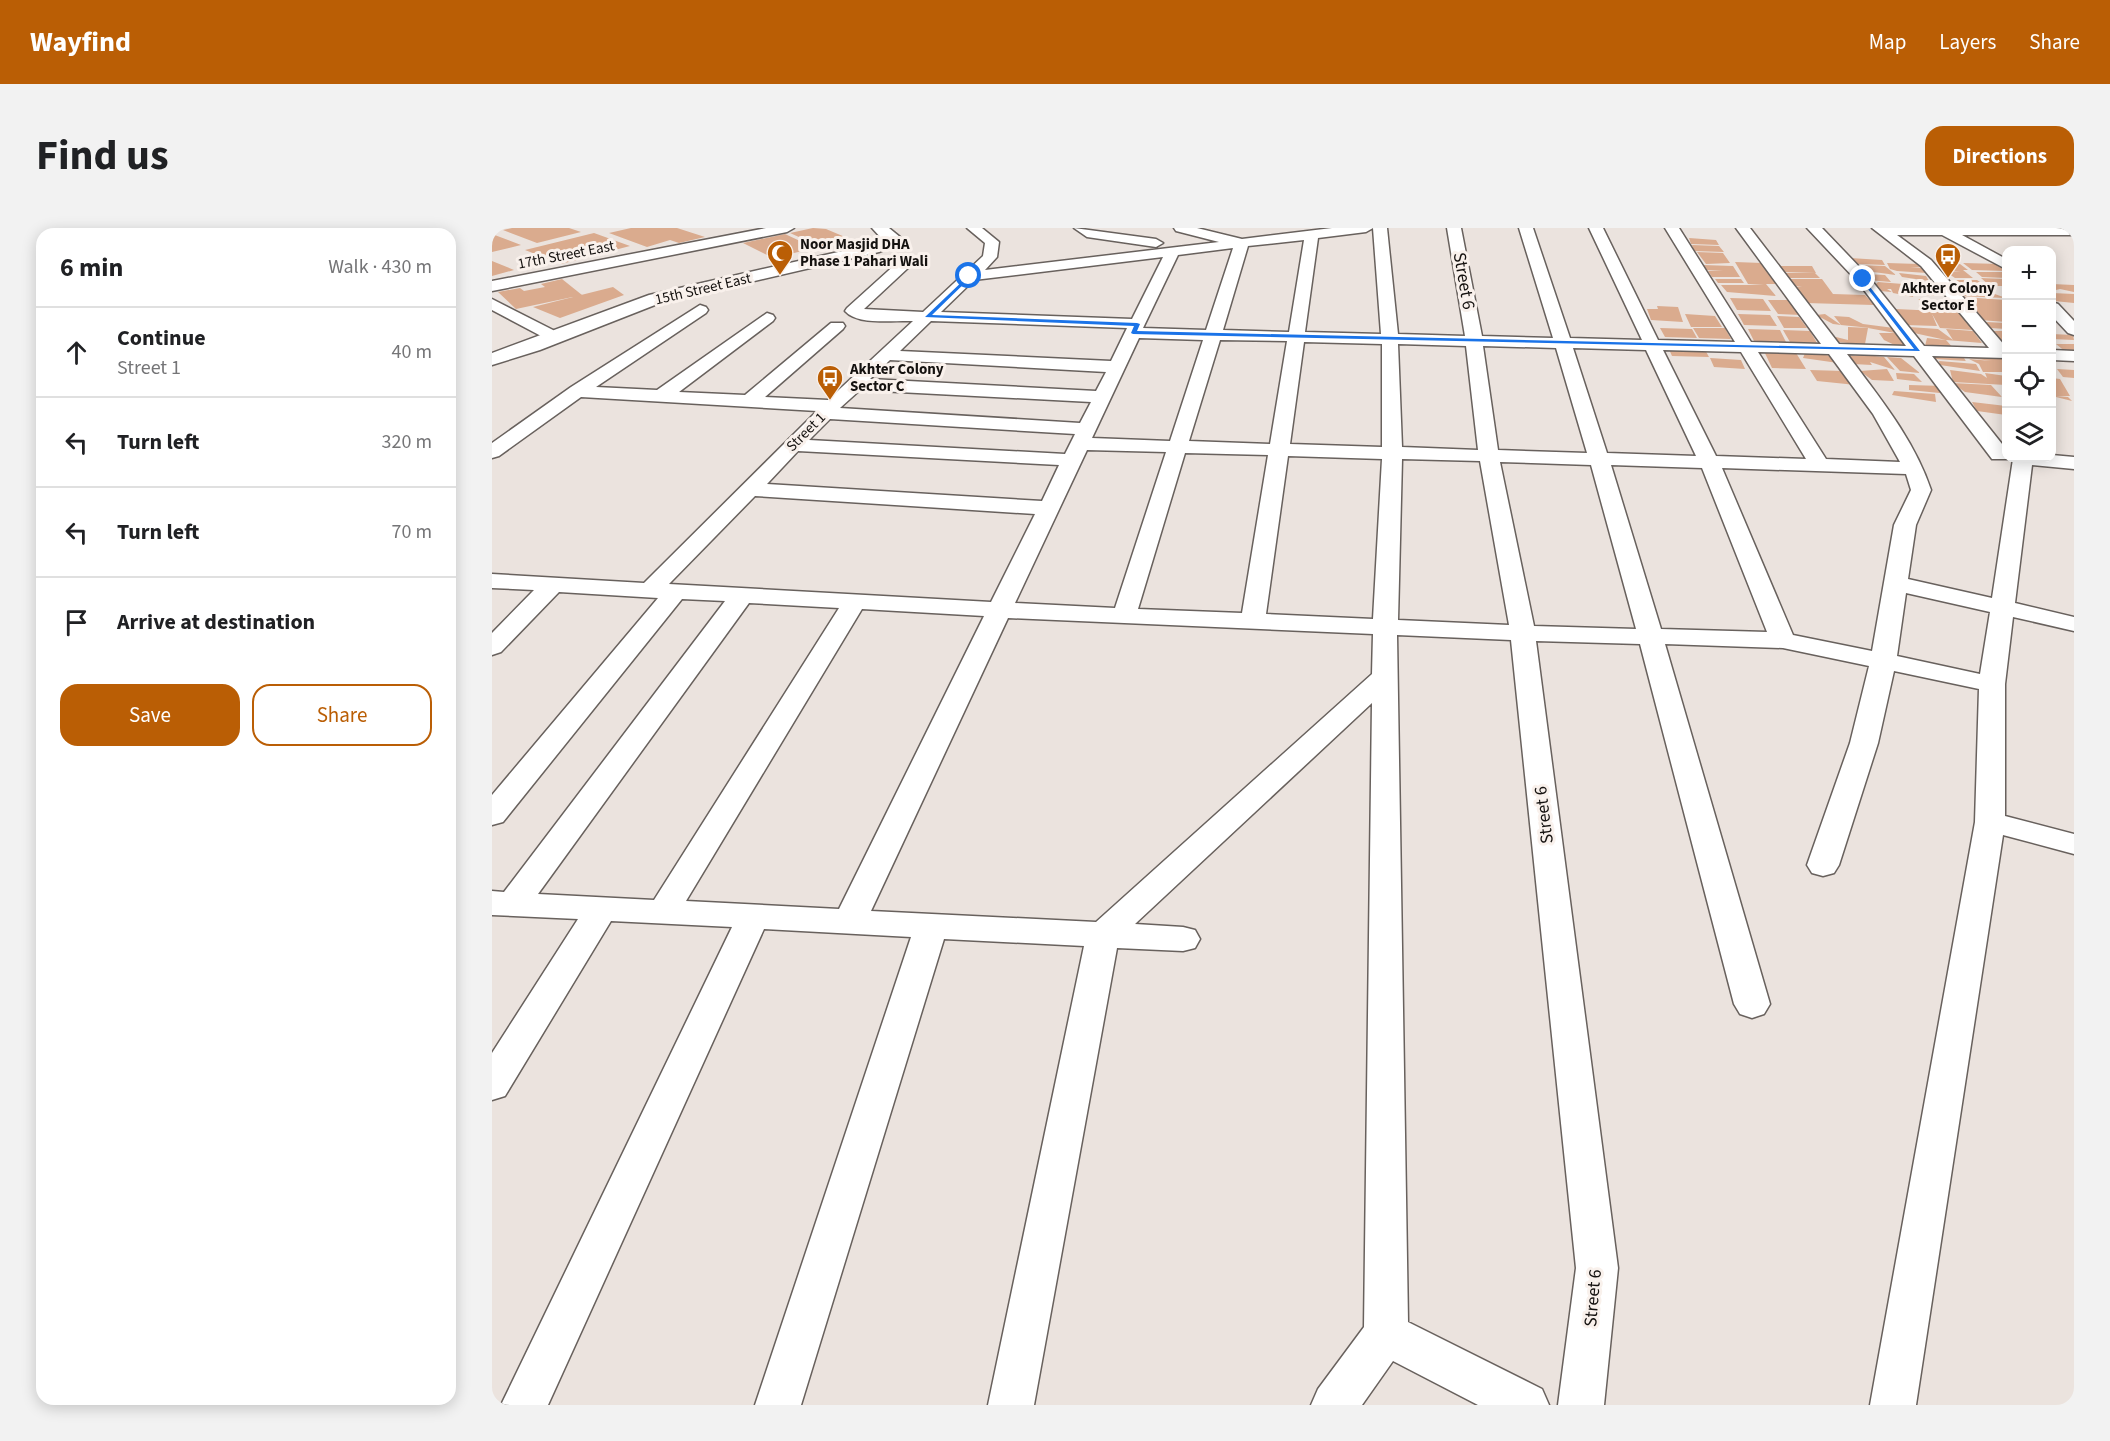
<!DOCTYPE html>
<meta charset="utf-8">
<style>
body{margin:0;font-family:"Source Sans 3",sans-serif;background:#f2f2f2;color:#202124}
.controls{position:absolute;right:18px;top:18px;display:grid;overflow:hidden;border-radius:12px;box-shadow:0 3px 15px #0003}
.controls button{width:54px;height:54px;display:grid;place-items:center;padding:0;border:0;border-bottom:2px solid #e0e0e0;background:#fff;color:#202124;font:30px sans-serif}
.stop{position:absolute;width:18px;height:18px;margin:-14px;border:4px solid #1a73e8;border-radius:50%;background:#fff}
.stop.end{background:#1a73e8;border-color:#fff;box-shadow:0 2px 6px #0008}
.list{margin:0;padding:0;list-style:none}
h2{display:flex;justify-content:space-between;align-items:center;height:78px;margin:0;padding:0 24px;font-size:26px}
h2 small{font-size:20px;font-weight:400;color:#757577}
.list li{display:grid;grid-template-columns:39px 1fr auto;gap:18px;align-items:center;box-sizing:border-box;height:90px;padding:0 24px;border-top:2px solid #e0e0e0}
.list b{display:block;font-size:22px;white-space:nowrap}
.list p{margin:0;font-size:20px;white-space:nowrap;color:#757577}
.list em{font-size:20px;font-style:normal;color:#757577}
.actions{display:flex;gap:12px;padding:18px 24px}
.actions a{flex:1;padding:14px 0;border:2px solid #ba5e05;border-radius:18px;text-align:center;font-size:21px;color:#ba5e05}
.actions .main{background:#ba5e05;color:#fff}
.icon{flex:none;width:33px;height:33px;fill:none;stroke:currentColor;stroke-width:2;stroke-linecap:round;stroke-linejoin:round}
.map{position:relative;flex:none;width:1582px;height:1177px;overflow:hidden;border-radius:18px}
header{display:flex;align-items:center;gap:36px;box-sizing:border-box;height:84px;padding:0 30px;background:#ba5e05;color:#fff}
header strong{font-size:28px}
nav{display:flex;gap:33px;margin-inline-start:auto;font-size:21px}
.intro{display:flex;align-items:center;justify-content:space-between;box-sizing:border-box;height:144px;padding:0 36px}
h1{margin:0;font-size:42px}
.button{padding:15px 27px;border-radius:18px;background:#ba5e05;color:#fff;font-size:21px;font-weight:700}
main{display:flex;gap:36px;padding:0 36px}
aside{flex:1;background:#fff;border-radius:18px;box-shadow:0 3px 15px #0003}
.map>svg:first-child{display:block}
.building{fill:#daab8e}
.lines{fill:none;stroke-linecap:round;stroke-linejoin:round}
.street-casing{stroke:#68615d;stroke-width:3}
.secondary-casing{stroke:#68615d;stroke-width:3}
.street{fill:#fff;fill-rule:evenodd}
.secondary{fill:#fff;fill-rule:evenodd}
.route{fill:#1a73e8}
.labels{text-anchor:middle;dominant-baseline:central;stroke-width:6;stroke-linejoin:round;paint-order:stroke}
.far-poi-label{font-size:15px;font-weight:bold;fill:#151210;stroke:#f9f1ec;text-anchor:start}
.far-street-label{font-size:15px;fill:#151210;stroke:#f9f1ec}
.street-label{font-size:18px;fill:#151210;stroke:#f9f1ec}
</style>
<header>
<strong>Wayfind</strong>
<nav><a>Map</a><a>Layers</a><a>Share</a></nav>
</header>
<div class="intro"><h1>Find us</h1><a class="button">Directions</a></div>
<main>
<aside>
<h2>6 min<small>Walk · 430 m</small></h2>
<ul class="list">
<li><svg class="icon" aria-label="ahead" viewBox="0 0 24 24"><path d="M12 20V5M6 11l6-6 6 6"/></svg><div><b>Continue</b><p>Street 1</p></div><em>40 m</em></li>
<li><svg class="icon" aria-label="left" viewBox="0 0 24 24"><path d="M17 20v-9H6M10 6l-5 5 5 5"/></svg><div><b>Turn left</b></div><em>320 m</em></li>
<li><svg class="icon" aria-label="left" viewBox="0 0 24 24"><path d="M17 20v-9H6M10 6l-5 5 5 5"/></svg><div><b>Turn left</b></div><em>70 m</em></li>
<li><svg class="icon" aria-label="arrive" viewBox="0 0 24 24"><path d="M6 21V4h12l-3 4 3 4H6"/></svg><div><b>Arrive at destination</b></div></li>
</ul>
<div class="actions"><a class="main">Save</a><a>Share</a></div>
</aside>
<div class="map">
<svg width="1582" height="1177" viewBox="0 0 1582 1177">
<rect width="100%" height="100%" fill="#ebe3de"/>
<path class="building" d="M20,0h57l12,4 -44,11 -34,-13z
M139,0h46l28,9 -26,6 -9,-3 -23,7 -38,-14z
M321,0l13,1 19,8 -6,2 6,3 -24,5 -31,-14z
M102,5l36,13 -69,18 -36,-14z
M0,6l29,11 -29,7z
M293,6l30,14 -42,10 -30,-15z
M1197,10l27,2 3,5 -28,-1z
M1200,17l27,1 5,6 -30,-1z
M1205,24l26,1 7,10 -24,1z
M1358,30l32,2 3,5 -26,-1 -7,-2z
M0,33l22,9 -22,6z
M1243,34l27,1 18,21h-14l10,12 -49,-4 -6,-7h43l-16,-1z
M1395,35l32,1 2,3h-11l15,1 11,13 -4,-1 -5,-7 -30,-2 -7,-2z
M1471,35l38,1 5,7 -34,-1z
M1468,36l8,6h-5l10,8h-18l-9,-6 15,-1h-9l-3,-6z
M1211,37l30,1 7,11h-28l-4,-6h15l-18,-1z
M1366,37l27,1 11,9 -30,-4z
M1287,38h33l4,7 -33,-1z
M1484,44h30v6l-24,-1z
M1293,45h30l5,5h-31z
M1407,45l27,3 3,5 -27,-4z
M1372,46l21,1 6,7 -23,-2z
M1489,50l25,1v7h-16z
M70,51l20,16 -66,14 -18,-17 22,-4 4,3 21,-4 -4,-3z
M1223,51h26l3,4h-26z
M1296,51h34l11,15 32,1 9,10 -68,-2 -12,-16 8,-1h-8z
M1464,52h21l12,8 -27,-4z
M1386,54l25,2 -2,2 13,11 -21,-4 -2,-4h-4l5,3 -13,-1 -5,-5z
M1560,56l22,1v7l-14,-3 -8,2z
M121,59l11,8 -64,23 -27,-11z
M1419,60l12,1 16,7 -28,-1z
M1464,63l36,2 14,5 -47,-2z
M1560,65l22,1v9l-20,-2z
M1471,69l43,3v22l-26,-2z
M1238,70l33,1 8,12 -34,-1z
M1426,71l8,1 8,7 21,3h-20z
M1276,72h22l11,15 -23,-1z
M1165,78l21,1 5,15 -32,-2 -4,-11h11z
M1404,81l63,3 14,18 -33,-2 -8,-14 5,12 -31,-1z
M1193,86l30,2 7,11h-31z
M1246,86l32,1 7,11 -33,-1z
M1333,86l16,11 -7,-9 15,1 14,7 31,4 1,5 -27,-5 -3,16 -33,-2 4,-5 12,3v-13l23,1 -30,-3 -8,-1 -17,-9z
M1285,88l22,1 8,11h-23z
M1494,94l20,1v6l-16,-1z
M1417,99l29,2 15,11 -7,-11 27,2 9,12 -36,-3 -32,-7z
M1168,100l32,1 5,9 -32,-1z
M1201,100h32l6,11 -32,-1z
M1256,101l32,1 6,12 -32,-1z
M1291,102l27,1 7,12 -27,-1z
M1497,103h17v20l-1,-2z
M1387,105h19l12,14 -9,1 -17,-8z
M1560,106l21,1 1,5 -22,-1z
M1435,110l19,2 9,10 -30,-4z
M1564,116h18v9h-7z
M1175,117l36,1 6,11 -37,-1z
M1301,120l13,21 -34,-1 -9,-19z
M1313,125l29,3 4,7 -35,-5z
M1439,125l31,2 4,6 -31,-2z
M1476,125l33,3 5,4v12h-23l-4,-8 -10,-5 23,2 -23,-3z
M1373,127l19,2 11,13 -25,-8 2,3 -19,-1 -7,-8z
M1395,129l14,1 19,15 -20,-2z
M1218,130l31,2 4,9 -31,-2z
M1447,133l37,3 4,7 -40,-6z
M1395,141l7,12 -22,-1 -12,-9z
M1565,141l17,1v8l-11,-1z
M1318,142l33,1 13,14 -39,-4z
M1458,142l31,4 6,4 -2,-5 21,3v9l-53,-3z
M1404,145l18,1 8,8 -25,-3z
M1560,150l8,1 10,17h-14l12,1 4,4 -20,-5z
M1460,155l39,2 11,12 -37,-5z
M1417,157l34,1 7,8 -41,-4z
M1402,163l41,3 1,8 -44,-7z
M1480,174l34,4v9l-29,-4z"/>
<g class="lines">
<g class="street-casing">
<path id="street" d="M274,0h28l-7,4 -295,59v-10z
M475,0h15l17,14 -2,15 -12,13 234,-28 -43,-11 -2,-3h23l45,11 90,-11h41l-7,4 -48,6 -13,94 76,2 -8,-106h14l11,106 67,2 -18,-108h14l21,108 71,2 -34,-110h14l37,110 72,2 -53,-112h14l55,112 77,2 -70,-114h14l72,114 70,2 -85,-116h14l89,116 67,2 -48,-64 -51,-54h15l46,48 56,70 65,2 -68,-82 -49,-38h202v7h-112l44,24v10l-64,-34h-45l34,25 75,87v11l-74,-2 74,93v9h46v-3l22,2v12l-42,-4 -17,138 59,14v14l-61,-14 -8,67v132l69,18v20l-71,-19 -87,570h-46l105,-583 4,-133 -85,-18 -16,72 -39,122 -5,8 -11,3 -11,-3 -5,-8 43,-122 19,-77 -86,-18 -118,-4 105,360 -6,10 -12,4 -12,-4 -6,-10 -94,-360 -104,-3 82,627 -14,137h-46l18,-137 -65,-628 -114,-5 11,687 134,67 7,16h-71l-85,-44 -31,44h-51l7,-16 46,-62 8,-624 -237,221 48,3 12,3 5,9 -5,9 -12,3 -66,-3 -83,457h-46l96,-459 -140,-7 -143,466h-46l156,-468 -147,-8 -216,476h-47l231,-478 -121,-6 -106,175 -13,4v-47l86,-134 -86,-4v-24l12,1 221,-291 -43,-2 -179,223 -11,3v-30l166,-197 -99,-6 -58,60 -9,3v-22l42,-43 -42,-2v-14l152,9 173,-172 -236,-14 -82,59 -7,2v-15l79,-56 129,-82 6,2 2,3 -2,3 -110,74 61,3 110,-77 6,2 2,3 -2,3 -94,71 66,3 86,-72h12l2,3 -2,3 -78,68 63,3 85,-79c-18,-1 -55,5 -68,-10l2,-3 51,-46 5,-1 7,4 -2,3 -44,41 59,3 60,-56 2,-13zM812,12l-15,92 -66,-2 25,-84zM741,20l-27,82 -63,-2 35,-73zM671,29l-31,62 -191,-7 33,-32zM439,93l196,7 -16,33 -211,-10zM647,110l64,2 -33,101 -78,-3zM728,112l67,1 -17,103 -81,-3zM812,114l78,2v103l-92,-3zM906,116l68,2 12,104 -76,-3zM991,118l73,2 31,105 -89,-3zM1081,120l73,2 50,106 -89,-3zM1171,122l78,2 65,107 -90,-3zM1266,124l71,2 44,60 27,48 -74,-3zM1355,126l67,2 78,103h21l-21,139 -84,-19 8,-54 15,-35c-17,-51 -52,-93 -84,-136zM398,132l216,12 -10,19 -226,-12zM368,162l231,12 -11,21 -240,-15zM338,191l245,15 -10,20 -256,-14zM595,222l79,2 -51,156 -100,-5zM306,223l261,14 -17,36 -275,-17zM693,225l83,2 -26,158 -104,-4zM796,228l94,3 -9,160 -107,-5zM910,231l78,2 29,164 -111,-5zM1008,234l91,3 45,164 -102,-3zM1119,237l91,3 65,164 -106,-3zM1230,240l184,6 5,16 -17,35 -22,126 -79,-16zM263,268l280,18 -44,88 -322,-18zM1414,365l84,19 -10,62 -83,-18zM257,375l90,5 -185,292 -116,-6zM370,381l122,7 -145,293 -153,-8zM516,390l365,16 -1,40 -276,248 -225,-11z
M582,0l82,11 7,4 -7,4 -69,-10z
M0,71l61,31 2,3 -8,5 -6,-2 -49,-26z
M1560,74l6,2 16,17v14l-6,-2 -16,-17z
M1560,122l22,1v10l-22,-1z"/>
</g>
<g class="secondary-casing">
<path id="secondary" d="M380,0h17l11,9 -7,9 -14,6 -219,51 -120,47 -48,15v-12l157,-58 220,-50 14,-5z"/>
</g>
<use href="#street" class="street"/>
<use href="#secondary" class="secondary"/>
</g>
<path class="route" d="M477,47l2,2 -39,38 205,8 3,1 -3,7 777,18 -53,-69 2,-2 57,73 -787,-17 -2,-1 3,-7 -209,-9z"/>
<defs>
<g id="mosque-pin" transform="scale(1.35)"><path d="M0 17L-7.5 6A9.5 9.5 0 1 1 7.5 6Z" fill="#ba5e05" stroke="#f9f1ec"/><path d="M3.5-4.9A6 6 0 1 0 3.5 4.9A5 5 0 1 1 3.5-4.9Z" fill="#fff"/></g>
<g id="bus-pin" transform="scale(1.35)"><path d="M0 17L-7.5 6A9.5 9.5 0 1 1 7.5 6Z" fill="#ba5e05" stroke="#f9f1ec"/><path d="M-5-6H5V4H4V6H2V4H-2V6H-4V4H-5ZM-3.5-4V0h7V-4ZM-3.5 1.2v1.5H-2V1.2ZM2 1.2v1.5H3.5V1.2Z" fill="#fff"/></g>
</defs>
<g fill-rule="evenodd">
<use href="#mosque-pin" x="288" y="25"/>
<use href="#bus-pin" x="1456" y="28"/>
<use href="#bus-pin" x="338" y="150"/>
</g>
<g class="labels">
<g class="far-poi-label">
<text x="308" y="16">Noor Masjid DHA<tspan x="308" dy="17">Phase 1 Pahari Wali</tspan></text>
<text x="1456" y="60" text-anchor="middle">Akhter Colony<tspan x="1456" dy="17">Sector E</tspan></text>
<text x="358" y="141">Akhter Colony<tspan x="358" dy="17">Sector C</tspan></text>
</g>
<g class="far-street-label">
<text transform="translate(74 27) rotate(-11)">17th Street East</text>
<text transform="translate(211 61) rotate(-13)">15th Street East</text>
<text transform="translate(314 204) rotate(-45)">Street 1</text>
</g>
<g class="street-label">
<text transform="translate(972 53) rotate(80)">Street 6</text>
<text transform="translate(1052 587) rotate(-97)">Street 6</text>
<text transform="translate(1101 1070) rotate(-85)">Street 6</text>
</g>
</g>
</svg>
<div class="controls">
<button>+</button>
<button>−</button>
<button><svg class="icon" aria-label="locate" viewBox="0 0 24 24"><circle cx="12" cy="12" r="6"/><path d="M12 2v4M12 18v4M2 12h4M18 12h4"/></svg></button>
<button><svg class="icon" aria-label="layers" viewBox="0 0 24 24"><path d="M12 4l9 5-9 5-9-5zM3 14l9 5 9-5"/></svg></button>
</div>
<div class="stop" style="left:477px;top:48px"></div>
<div class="stop end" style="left:1371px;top:51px"></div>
</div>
</main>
